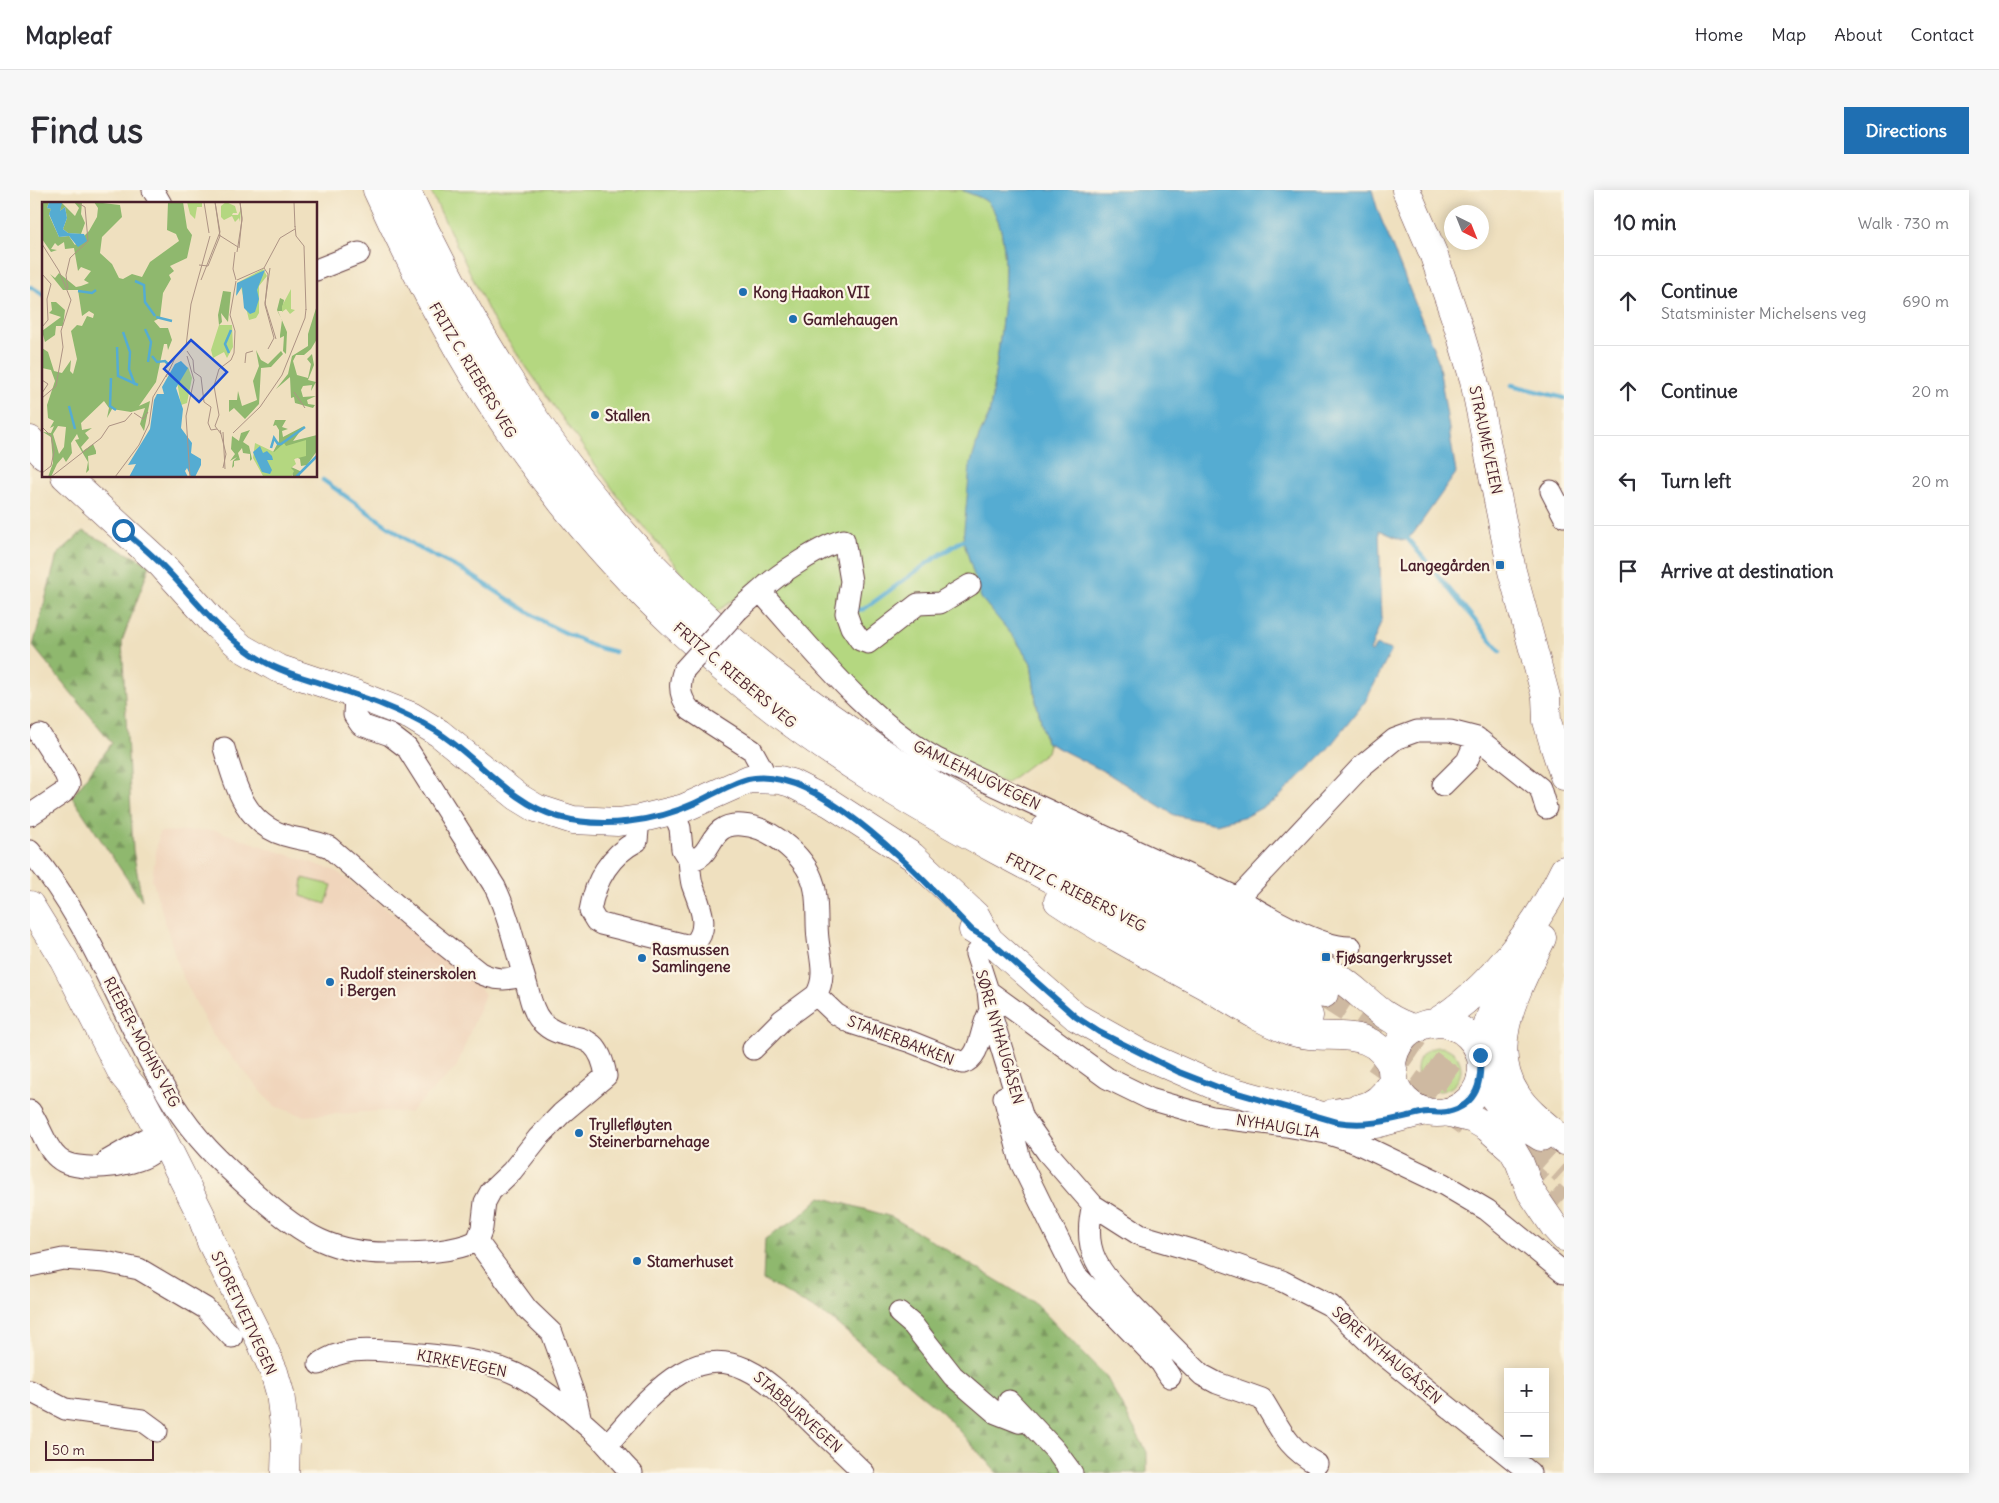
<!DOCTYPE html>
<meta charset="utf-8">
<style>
body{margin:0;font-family:Delius,sans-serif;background:#f7f7f7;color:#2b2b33}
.controls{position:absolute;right:15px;bottom:15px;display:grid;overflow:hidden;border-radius:0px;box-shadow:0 2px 12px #0003}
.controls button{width:45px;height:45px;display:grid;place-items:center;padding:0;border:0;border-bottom:1px solid #e1e1e2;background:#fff;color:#2b2b33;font:25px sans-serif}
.compass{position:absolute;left:1414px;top:15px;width:45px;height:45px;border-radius:50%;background:#fff;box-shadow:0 2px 12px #0003;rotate:137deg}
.scale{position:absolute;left:15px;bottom:12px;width:109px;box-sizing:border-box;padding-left:5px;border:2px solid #4a1f2b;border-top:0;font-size:14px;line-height:18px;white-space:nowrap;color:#4a1f2b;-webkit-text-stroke:4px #fcf5e5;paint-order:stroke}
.stop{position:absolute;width:15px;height:15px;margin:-11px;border:4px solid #1f6fb2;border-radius:50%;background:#fff}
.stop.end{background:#1f6fb2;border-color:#fff;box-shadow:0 1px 5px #0008}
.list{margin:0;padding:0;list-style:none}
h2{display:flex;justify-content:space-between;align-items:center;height:65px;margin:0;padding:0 20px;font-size:21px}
h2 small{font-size:16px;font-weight:400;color:#7c7c81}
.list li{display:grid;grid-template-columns:32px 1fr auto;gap:15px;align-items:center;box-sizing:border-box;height:90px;padding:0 20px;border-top:1px solid #e1e1e2}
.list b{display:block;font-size:19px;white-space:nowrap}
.list p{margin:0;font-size:16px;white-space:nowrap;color:#7c7c81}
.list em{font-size:16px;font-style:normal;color:#7c7c81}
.icon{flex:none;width:28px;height:28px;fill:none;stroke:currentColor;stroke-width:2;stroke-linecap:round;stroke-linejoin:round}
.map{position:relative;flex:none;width:1534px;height:1283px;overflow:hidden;border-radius:0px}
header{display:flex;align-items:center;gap:30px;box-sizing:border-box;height:70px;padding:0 25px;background:#fff;border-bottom:1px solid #e1e1e2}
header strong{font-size:24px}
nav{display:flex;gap:28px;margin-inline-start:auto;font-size:18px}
.intro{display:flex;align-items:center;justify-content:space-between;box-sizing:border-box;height:120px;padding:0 30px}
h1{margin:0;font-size:35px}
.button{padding:12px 22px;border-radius:0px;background:#1f6fb2;color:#fff;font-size:18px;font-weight:700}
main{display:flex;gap:30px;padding:0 30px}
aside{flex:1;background:#fff;border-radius:0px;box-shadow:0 2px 12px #0003}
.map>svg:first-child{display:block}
.built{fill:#f0d5bc}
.grass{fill:url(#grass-tufts);stroke:#7f7b56}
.forest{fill:url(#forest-firs);stroke:#6c6c4c}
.green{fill:#b4d780;stroke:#7f7b56}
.water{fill:#55acd2;stroke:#50667e}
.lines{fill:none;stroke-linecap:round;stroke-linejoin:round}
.stream{stroke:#55acd2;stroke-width:4.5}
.highway-tunnel{stroke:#ceb9a1;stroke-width:28;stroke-dasharray:28 14;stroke-linecap:butt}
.minor-casing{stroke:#633c41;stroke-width:23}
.major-casing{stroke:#633c41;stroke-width:29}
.highway-casing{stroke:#633c41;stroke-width:29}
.minor{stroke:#fff;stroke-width:21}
.major{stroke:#fff;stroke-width:28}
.highway{stroke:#fff;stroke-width:28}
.minor-bridge-casing{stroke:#633c41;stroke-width:23;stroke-linecap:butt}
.minor-bridge{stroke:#fff;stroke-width:21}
.route{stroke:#1f6fb2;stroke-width:6}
.poi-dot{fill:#1f6fb2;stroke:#fcf5e5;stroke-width:2}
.labels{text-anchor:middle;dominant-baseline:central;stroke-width:4.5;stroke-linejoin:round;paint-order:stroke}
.poi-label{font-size:15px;font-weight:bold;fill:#4a1f2b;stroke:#fcf5e5;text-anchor:start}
.street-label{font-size:15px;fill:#4a1f2b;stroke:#fcf5e5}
.inset-river{fill:none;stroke:#55acd2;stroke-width:2.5}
.inset-road{fill:none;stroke:#ad9384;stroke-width:1}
.view{fill:#1d4ed8;fill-opacity:0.15;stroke:#1d4ed8;stroke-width:2.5}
.inset-edge{fill:none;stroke:#4a1f2b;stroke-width:2.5}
</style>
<header>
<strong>Mapleaf</strong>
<nav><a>Home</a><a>Map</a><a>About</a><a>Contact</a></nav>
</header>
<div class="intro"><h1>Find us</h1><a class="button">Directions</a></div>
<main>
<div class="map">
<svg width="1534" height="1283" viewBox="0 0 1534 1283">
<defs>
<pattern id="grass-tufts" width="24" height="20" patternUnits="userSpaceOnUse" patternTransform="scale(1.25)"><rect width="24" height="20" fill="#b4d780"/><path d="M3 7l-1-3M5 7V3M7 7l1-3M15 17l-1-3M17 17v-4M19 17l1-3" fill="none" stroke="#9cb86f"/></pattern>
<pattern id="forest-firs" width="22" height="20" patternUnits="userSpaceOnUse" patternTransform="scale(1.25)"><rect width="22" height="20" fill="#8fb86e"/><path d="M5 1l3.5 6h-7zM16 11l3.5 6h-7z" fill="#77955b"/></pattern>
</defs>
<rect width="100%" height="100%" fill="#fcf5e5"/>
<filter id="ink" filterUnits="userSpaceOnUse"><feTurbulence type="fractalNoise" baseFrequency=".02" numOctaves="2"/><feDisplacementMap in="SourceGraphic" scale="10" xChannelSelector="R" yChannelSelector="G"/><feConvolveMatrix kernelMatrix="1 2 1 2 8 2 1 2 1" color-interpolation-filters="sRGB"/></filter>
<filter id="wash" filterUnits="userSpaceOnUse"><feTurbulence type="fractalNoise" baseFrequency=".0096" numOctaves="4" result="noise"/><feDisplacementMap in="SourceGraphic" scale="20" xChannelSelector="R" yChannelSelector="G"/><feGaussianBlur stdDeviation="1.12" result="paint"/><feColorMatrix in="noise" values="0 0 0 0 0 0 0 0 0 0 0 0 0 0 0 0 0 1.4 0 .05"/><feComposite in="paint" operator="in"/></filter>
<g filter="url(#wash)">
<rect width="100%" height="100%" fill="#efe0bf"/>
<path class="built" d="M185,640l121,41 119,89 30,34 -29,74 -47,45 -26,-2 -79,5 -30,-10 -63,-73 -32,-64 -27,-90 7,-47z"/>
<path class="grass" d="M1387 879a22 22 0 1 1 44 0a22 22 0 1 1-44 0Z"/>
<path class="forest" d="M53,341l67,34 -28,76 11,209 9,51 -70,-104 40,-54 -79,-97 24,-91z
M791,1007l71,20 144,87 71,74 40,74v21h-150l-54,-60 -112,-94 -68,-39 2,-41 35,-23z"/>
<path class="green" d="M400,0h532c9,5 20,6 27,14 31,36 8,148 3,193l-3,18 -10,21 37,204 15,23 5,38 10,41 3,2 -2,8 -41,31 -53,-17 -80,-57 -111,-128 -46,31 -97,-114 -126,-178z
M273,688l29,7 -6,19 -25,-8z"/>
<path class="water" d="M932,0h410l6,21 60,149 18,113 -43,61 -9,7 -25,-11 3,89 -12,32 2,1 4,-7 15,5v2l-26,50 -39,49 -51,50 -29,15 -30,8 -42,-9 -67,-42 -61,-31 -10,-41 -5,-38 -15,-23 -35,-42 -18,-58 7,-74 9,-30 10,-21 3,-18c5,-45 28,-157 -3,-193 -7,-8 -18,-9 -27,-14z"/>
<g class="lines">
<path class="stream" d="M1,97l13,8
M1482,195l52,13
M293,290l94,67 49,25 81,52 46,22 22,6
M1377,348l93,113
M827,420l7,-1 65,-47 34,-22"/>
</g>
</g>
<g filter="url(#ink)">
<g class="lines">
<path class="highway-tunnel" d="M1294,804c85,53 165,110 240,177
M1346,868l91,65
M1489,977l41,36"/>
<g class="minor-casing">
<path id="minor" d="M123,0l8,14
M286,80l43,-17
M1521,301l13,25
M730,401c18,-17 62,-46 84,-51l7,41 -5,32 5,14 9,13 8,3 50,-39 22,-1 30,-18
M708,420l22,-19c55,61 105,127 177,168l301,139c26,17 83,50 113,49
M654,480c-6,15 -5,27 6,40l62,40 10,18 -1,11
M194,558c11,36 20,75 60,87 16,5 30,5 45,12l88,76 63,50c15,7 27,8 43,2
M1413,595l24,-24 10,-23
M643,621l7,17 2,21 7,11c26,-1 17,-38 53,-35 30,2 68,34 73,65 3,16 1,33 3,49 2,19 9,38 -2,56l20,19 15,9 60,19 52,21c19,-6 17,-37 27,-52
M0,625l33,-22 6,-9 -4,-10 -25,-39
M609,629l-2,22c-27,14 -42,40 -47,70l6,10 5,3 85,21 8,-1c18,-17 4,-42 -2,-60 -2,-8 -2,-17 -3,-24
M0,661c64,75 92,170 143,252 26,41 50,61 84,92 45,40 76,60 138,58 26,0 58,-1 82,-12l5,-13 3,-26 6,-11 21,-20 26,-33 24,-25 44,-37c-9,-55 -41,-28 -65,-55 -8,-9 -11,-23 -14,-35 -11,-33 -17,-68 -32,-99l-88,-139 -17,-13 -29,-10 -7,-10 1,-21
M1208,708l124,-132 33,-27 22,-8h33l27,7 63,50 6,20
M959,750l-13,14 12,37 2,20 33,107 24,34 46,53 47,30 65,19 77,27 49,25 44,42 155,125
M958,801l119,87 43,21 62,18 74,9 40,7 31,10 86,41 44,26 77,63
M723,859l29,-29 34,-25
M974,907l17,66 55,112 85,88 9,14
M0,921c10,14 15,36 28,47 18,16 74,9 93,-4 5,-3 9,-11 12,-15
M77,971l38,-22h18
M1063,1015c-14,54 14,73 46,107 21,21 41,42 63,63l15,8 45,16c18,28 23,48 55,65
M447,1051l50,68 25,24 25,70 4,18
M0,1076l33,-7 42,3 34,7 66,39 27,29
M869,1123l14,12 40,51 43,37 23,9 5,-5
M289,1174c24,-18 52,-14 81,-12 35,3 84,7 116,22 25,12 59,41 80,60 13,12 23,27 36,39
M0,1201l35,18 77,11 15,11
M979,1211l46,49 17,23
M577,1255c22,-25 45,-55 74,-72 52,-31 90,11 125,44 19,19 39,37 58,56"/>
</g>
<g class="major-casing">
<path id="major" d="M1376,0l27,63 24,70 17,57 38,191 34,126 1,24 7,24 10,31
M0,250l14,15
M35,286l96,88 55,61 26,23 35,20 78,26 56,22 28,17 79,64 18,11 37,12 45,2 21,-3 45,-11 65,-29 31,1 11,3 39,20 82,53 64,60 13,24
M0,715l34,55 59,115 17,21 23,43 38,76 10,27 49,98 14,32 6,21 6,48 -1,32
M943,740l16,10 87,77 64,36 80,35 132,36h24l49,-13
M1362 878a45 45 0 1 1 90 0a45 45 0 1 1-90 0Z
M1403,834c55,-33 103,-96 131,-154
M1450,865c7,-32 17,-66 40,-92
M1303,923c30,-4 48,-6 61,-36"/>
</g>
<g class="highway-casing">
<path id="highway" d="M347,0c40,88 85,173 140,252 95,137 222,254 363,341 139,86 288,152 429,233
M376,0c57,124 128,241 218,344 100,114 225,203 355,278 113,65 232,116 345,182
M1015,639c98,44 193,92 286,144 34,19 43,44 85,56
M1028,711c48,32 98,58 148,85 27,15 55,35 84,45 38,13 82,-11 103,38
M1512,748c-22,47 -59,107 -25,158 12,18 31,31 47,45
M1451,887c18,32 28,41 60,60
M1416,922l27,7 14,8 25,22 7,12 12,31 23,34 10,11"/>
</g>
<use href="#minor" class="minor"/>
<use href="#major" class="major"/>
<use href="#highway" class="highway"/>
<g class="minor-bridge-casing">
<path id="minor-bridge" d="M654,480l54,-60"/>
</g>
<use href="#minor-bridge" class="minor-bridge"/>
</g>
</g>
<g class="lines" filter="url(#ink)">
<path class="route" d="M93,340c13,11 26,22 38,34 33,33 60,73 102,97 20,12 43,17 66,25 37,12 73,24 107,45 42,26 73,72 123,86 42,12 95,5 134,-13 18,-8 36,-20 55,-25 72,-16 178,104 224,151l17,10 87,77 23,15 80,40 41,16 117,34c30,5 55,-2 84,-9 8,-3 17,1 26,-1 31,-7 35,-30 33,-57"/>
</g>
<g class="poi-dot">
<circle cx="713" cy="102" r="5"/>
<circle cx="763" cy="129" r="5"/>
<circle cx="565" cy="225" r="5"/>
<rect x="1465" y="370" width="10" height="10" rx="2.5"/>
<rect x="1291" y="762" width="10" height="10" rx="2.5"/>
<circle cx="612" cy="768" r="5"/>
<circle cx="300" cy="792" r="5"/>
<circle cx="549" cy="943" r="5"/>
<circle cx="607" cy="1071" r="5"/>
</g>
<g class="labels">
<g class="poi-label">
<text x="723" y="102">Kong Haakon VII</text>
<text x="773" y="129">Gamlehaugen</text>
<text x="575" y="225">Stallen</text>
<text x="1460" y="375" text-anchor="end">Langegården</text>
<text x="622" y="759">Rasmussen<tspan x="622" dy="17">Samlingene</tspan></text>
<text x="1306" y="767">Fjøsangerkrysset</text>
<text x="310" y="783">Rudolf steinerskolen<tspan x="310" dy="17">i Bergen</tspan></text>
<text x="559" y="934">Tryllefløyten<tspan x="559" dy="17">Steinerbarnehage</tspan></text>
<text x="617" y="1071">Stamerhuset</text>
</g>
<g class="street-label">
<text transform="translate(443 180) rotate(59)">FRITZ C. RIEBERS VEG</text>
<text transform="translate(1456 250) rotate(78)">STRAUMEVEIEN</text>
<text transform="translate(705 485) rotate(40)">FRITZ C. RIEBERS VEG</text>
<text transform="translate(947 585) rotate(26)">GAMLEHAUGVEGEN</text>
<text transform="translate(1046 702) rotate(27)">FRITZ C. RIEBERS VEG</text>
<text transform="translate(970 847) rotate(74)">SØRE NYHAUGÅSEN</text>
<text transform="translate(871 850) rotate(21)">STAMERBAKKEN</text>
<text transform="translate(112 852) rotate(62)">RIEBER-MOHNS VEG</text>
<text transform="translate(1248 936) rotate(9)">NYHAUGLIA</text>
<text transform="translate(214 1123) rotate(65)">STORETVEITVEGEN</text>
<text transform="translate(1357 1165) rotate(41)">SØRE NYHAUGÅSEN</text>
<text transform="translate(432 1173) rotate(11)">KIRKEVEGEN</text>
<text transform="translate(768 1222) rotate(42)">STABBURVEGEN</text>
</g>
</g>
<g transform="translate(12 12)">
<rect width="275" height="275" fill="#efe0bf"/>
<path d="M0,0h7l-2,6 4,1 -2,6 10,22 10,-1 6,9 14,-14 8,-14 1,-9 -4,-6 26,3 2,12 -20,20 -2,16 12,11 7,14 4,1 9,-5 10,3 8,-15 29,-21 -3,-7 -9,-4 1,-28h15l4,26 5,7 -5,23 -17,8 4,5 -5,4 2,4 -8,14 -3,25 -6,3 6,7h8l4,12 -4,10 -1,-6h-3l-8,38 -17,24 11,-5 -6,30 -4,-7 5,-16 -14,4 -19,-3 -5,9 2,-10 -5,-7 -23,22 1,7 10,-2 -7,5 4,5 -8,9 2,4 10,-7 3,7v3l-8,2 1,14 -3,3 2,-11 -13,-22 4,-1 -2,-5 -6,9 1,10 -6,9 -3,-5 -6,7 -6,13h-3l5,-14 -2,-26 -8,-5 8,1 3,-7 -4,2 4,-7 -6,-3 -1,-13 8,-24 -4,-11 -9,-2v-20l6,4 6,19 8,2 9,-13 -1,11 3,3 4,-15 -6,-28 6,-6 5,1 5,-10 6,2 1,-4 -5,-3 -7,5 -4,-26h-15l-13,-16 5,4 4,-5 17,14 5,-1 8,-3 -5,-3 7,-9 -10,-4 -3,4 -4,-23 -9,1 -1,-7 -6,4 -3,-3 -4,6 6,1 -6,2 -9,-13zM16,224l8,1 -2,20 -5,7 -6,-20zM19,0l14,14 4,-8 -5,-6h8l-1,12 4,9 -4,11 -13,-1 -5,-4 4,-11 -2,-11 -5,4zM181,89l8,1 -3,30 -7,-9 1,9 -3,3 -1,-10zM238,96l4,2 -2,11h-4l9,21 -1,22 -3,-3 1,-15 -4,2v-3l2,-15 -5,-10zM9,100h5l9,8 -2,16h-7l-1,9 -10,7 -3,-11 19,-14 -12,-4 3,-3zM275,103v34l-6,10 -7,6h-8l-3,6 4,14 11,3 3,-14 -4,-5 5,-5 2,11 -6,15 8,2 -5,9 1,-6 -9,1 -2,4 2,7 13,-1 -9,4 1,4 7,1 -2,3 -18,-5 -1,-6 -3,1 -1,-21 -14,12 12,-15 4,-18 16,-10v-12zM214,148l5,10 7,4 13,-13 2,3 -12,13 -10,1 -2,36 -14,15 -11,-11 -5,4v-12h8l1,-9 4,15 15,-6 -4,-19 6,-15zM233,218h11l-4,7 6,2 -6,2 1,6 21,-11 -11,15 24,-6v16l-10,14 -6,1 -1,-7 -4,-2 -7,9 11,5v6h-7l-1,-4 -1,4h-22l4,-25 6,-11v-11l-3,-5 -3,1zM208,228l-7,12 6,4 3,13 -2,2v-7l-7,-1 -1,-5 -4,5 2,7 -6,1v5l-2,2 1,-7 4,-4 -7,4 5,-7 -4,-5 1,-13 7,5 2,-8z" fill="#8fb86e" fill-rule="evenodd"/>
<path d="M145,0h15v5h-5l-2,12 -5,-5z" fill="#b4d780"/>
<path d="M184,0l9,4 2,7h-4l-1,2h6l3,-6 -1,13 -1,-4 -4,4 -3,-6 -8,4 -3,-3v-11zM221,67l4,7 -8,10v27l-3,5 -7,2 -8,-33 -4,8v-12zM249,87v20l4,1 -5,4 -4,-5 -4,3v-6zM177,123h13l1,22 -6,11 -3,-6 -11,6 -2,-8zM146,165l4,11 -5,25 -6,2 -4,-24zM264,238v16l-12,3 2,5 -5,4 3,3 -3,6 -28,-1 -10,-18 2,-15 19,9 10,-9 2,3z" fill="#b4d780"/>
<path d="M7,0l13,1 -2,8 5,-4 2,11 -4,11 5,4 16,1 3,7 -9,6 -9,-11 -10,1 -10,-23 2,-5 -4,-1zM223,68l-8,20 2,9 -4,13 -5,2 -6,-6 -2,-21 -6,9 1,-13zM139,159l7,7 -12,20 7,21 -2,19 11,15 -1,10 10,6v6l-6,12h-4l-4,-9 -2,3 3,6h-59l7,-13 -8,1 22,-36 4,-29 3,-6h7l-2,-7 13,-23zM218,244l3,7 4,-2 5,5 1,4h-6l5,10 -2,4 -8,-2 -7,-15 -2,-5z" fill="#55acd2"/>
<path class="inset-river" d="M93,79l9,4 1,17 10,14M36,89l14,2 4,-3M114,115l16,4M103,127l6,13 -3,20M81,130l7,20 -1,17 6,16M75,145l1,29 20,9M187,151l-4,-9 6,-14M110,154l5,6 8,-1 4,4M69,176l-1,28 6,4M27,204l6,23M229,246l3,-10 4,6h3l24,-17M254,275l21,-21"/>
<path class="inset-road" d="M162,0l5,31M252,0l1,25M253,24l1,10 8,10 2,64M177,33l19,12M0,42l17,27 12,29 -10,31 2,16 -7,39 -14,12M197,46l3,-30 -2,-16M193,50l-2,17 3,11M195,50l5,-32 -2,-18M157,63l9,1 12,-30 -5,-34M222,66l4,6 -3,31 9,33 -6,11M228,66l-5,35 11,36M0,72l9,10 -4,15 1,21 -6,7M159,78l19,-48 -5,-30M195,78l27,-12 16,-30 15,-9M26,87l-2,-14 4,-17 18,-17 -3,-34 -9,-5M144,144l5,-42 19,-68M145,149l6,9 1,12 7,5 3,25 7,5 -3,16 3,7 6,-1M145,154l7,24 -8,36 4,61M203,161l1,-10 7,-2M124,175l11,-23M0,178l6,4 -6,9M252,190l11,16M92,211l9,6 5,-7M0,225l9,9 3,16 -3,14 -9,7M178,228l6,24 -3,14M181,230l2,37M191,231l27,-26 22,-32 23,-57 1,-9M179,232l-6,-8 4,-11 -5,-29 5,-17 12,-9 3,-7 1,-22 -5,-16 6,-34M9,275l50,-39 8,-12 16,-5 7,-8M73,275l24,-32 10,-21 4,-27 14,-23"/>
<path class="view" d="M149,138l36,32 -28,30 -35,-33z"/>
<rect width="275" height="275" class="inset-edge"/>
</g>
</svg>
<div class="controls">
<button>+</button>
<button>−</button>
</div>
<svg class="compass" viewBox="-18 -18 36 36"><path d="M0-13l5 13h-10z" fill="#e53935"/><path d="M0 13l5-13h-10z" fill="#7c7c81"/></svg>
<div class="scale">50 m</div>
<div class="stop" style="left:93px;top:340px"></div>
<div class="stop end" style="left:1450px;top:865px"></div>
</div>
<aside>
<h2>10 min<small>Walk · 730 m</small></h2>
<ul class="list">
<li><svg class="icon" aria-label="ahead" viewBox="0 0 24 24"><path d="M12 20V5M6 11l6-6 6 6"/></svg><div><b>Continue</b><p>Statsminister Michelsens veg</p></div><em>690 m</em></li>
<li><svg class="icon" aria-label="ahead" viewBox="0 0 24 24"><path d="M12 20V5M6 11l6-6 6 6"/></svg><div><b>Continue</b></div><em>20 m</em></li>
<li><svg class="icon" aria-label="left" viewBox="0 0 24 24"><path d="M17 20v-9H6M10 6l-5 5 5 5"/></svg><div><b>Turn left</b></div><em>20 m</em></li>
<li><svg class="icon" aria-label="arrive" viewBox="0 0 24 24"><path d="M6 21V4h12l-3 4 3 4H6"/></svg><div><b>Arrive at destination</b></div></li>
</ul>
</aside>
</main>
